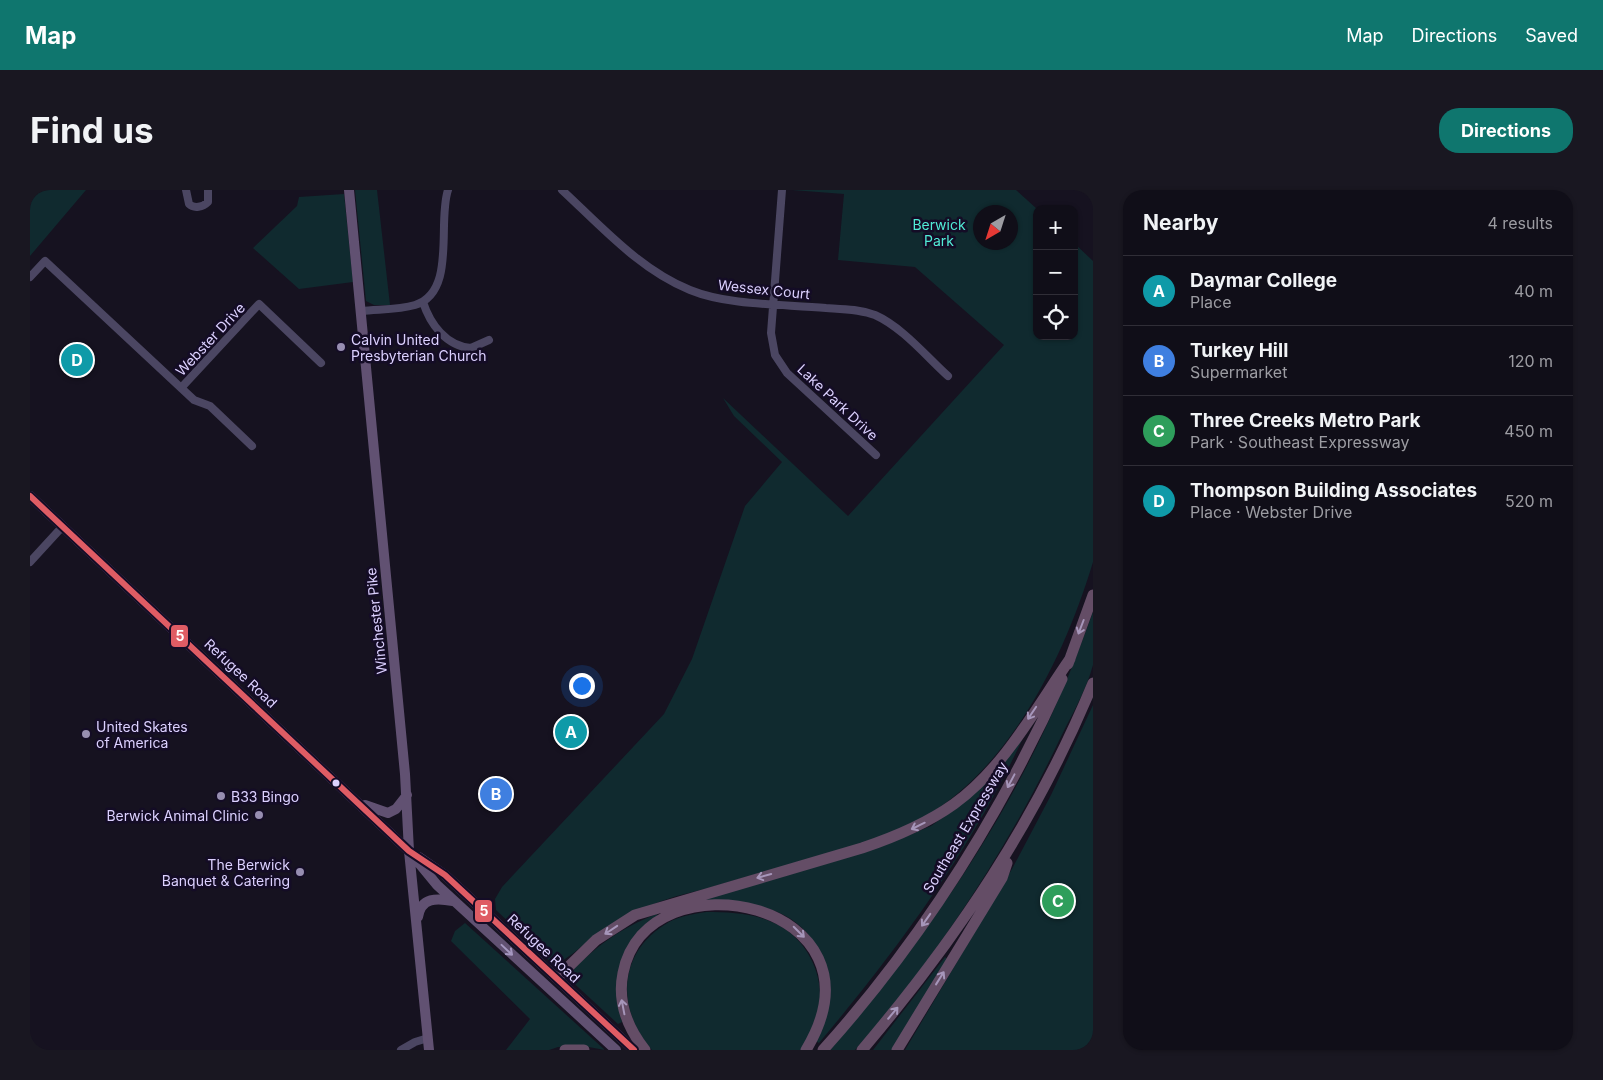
<!DOCTYPE html>
<meta charset="utf-8">
<style>
body{margin:0;font-family:Inter,sans-serif;background:#191721;color:#f1f3f6}
.controls{position:absolute;right:15px;top:15px;display:grid;overflow:hidden;border-radius:10px;box-shadow:0 1px 4px #0004}
.controls button{width:45px;height:45px;display:grid;place-items:center;padding:0;border:0;border-bottom:1px solid #302e37;background:#100e18;color:#f1f3f6;font:25px sans-serif}
.compass{position:absolute;left:943px;top:15px;width:45px;height:45px;border-radius:50%;background:#100e18;box-shadow:0 1px 4px #0004;rotate:219deg}
.you{position:absolute;left:551px;top:495px;width:18px;height:18px;margin:-12px;border:4px solid #fff;border-radius:50%;background:#1a73e8;box-shadow:0 0 0 8px #1a73e833}
.badge{display:grid;place-items:center;width:32px;height:32px;border-radius:50%;background:#0f766e;color:#fff;font-size:16px;font-weight:700}
.pin{position:absolute;translate:-50% -50%;border:2px solid #fff;box-shadow:0 1px 5px #0006}
.list{margin:0;padding:0;list-style:none}
h2{display:flex;justify-content:space-between;align-items:center;height:65px;margin:0;padding:0 20px;font-size:21px}
h2 small{font-size:16px;font-weight:400;color:#9c9ca2}
.list li{display:grid;grid-template-columns:32px 1fr auto;gap:15px;align-items:center;box-sizing:border-box;height:70px;padding:0 20px;border-top:1px solid #302e37}
.list b{display:block;font-size:19px;white-space:nowrap}
.list p{margin:0;font-size:16px;white-space:nowrap;color:#9c9ca2}
.list em{font-size:16px;font-style:normal;color:#9c9ca2}
.icon{flex:none;width:28px;height:28px;fill:none;stroke:currentColor;stroke-width:2;stroke-linecap:round;stroke-linejoin:round}
.map{position:relative;flex:none;width:1063px;height:860px;overflow:hidden;border-radius:20px}
header{display:flex;align-items:center;gap:30px;box-sizing:border-box;height:70px;padding:0 25px;background:#0f766e;color:#fff}
header strong{font-size:24px}
nav{display:flex;gap:28px;margin-inline-start:auto;font-size:18px}
.intro{display:flex;align-items:center;justify-content:space-between;box-sizing:border-box;height:120px;padding:0 30px}
h1{margin:0;font-size:35px}
.button{padding:12px 22px;border-radius:20px;background:#0f766e;color:#fff;font-size:18px;font-weight:700}
main{display:flex;gap:30px;padding:0 30px}
aside{flex:1;background:#100e18;border-radius:20px;box-shadow:0 1px 4px #0004}
.map>svg:first-child{display:block}
.green{fill:#102a2f;fill-rule:evenodd}
.lines{fill:none;stroke-linecap:round;stroke-linejoin:round}
.minor{stroke:#4b4662;stroke-width:8}
.major{stroke:#615172;stroke-width:10}
.highway{stroke:#644d66;stroke-width:11}
.bus-1-casing{stroke:#140c26;stroke-width:10}
.bus-1{stroke:#df5c64;stroke-width:6}
.oneway{stroke:#a696ba}
.oneway2{stroke:#a597c0}
.poi-dot{fill:#978eb1;stroke:#140c26;stroke-width:2}
.bus-dot{fill:#dcd1ff;stroke:#140c26;stroke-width:2}
.labels{text-anchor:middle;dominant-baseline:central;stroke-width:5;stroke-linejoin:round;paint-order:stroke}
.park-label{font-size:14px;fill:#51ebd6;stroke:#140c26}
.street-label{font-size:14px;fill:#dcd1ff;stroke:#140c26}
.poi-label{font-size:14px;fill:#dcd1ff;stroke:#140c26;text-anchor:start}
.line-badge{stroke:#140c26;stroke-width:2}
.badge-label{font-size:14px;text-anchor:middle;font-weight:bold;fill:#fff}
</style>
<header>
<strong>Map</strong>
<nav><a>Map</a><a>Directions</a><a>Saved</a></nav>
</header>
<div class="intro"><h1>Find us</h1><a class="button">Directions</a></div>
<main>
<div class="map">
<svg width="1063" height="860" viewBox="0 0 1063 860">
<rect width="100%" height="100%" fill="#161220"/>
<path class="green" d="M0,0h56l-56,66z
M325,0h22l13,115h-16l-8,-4z
M762,0h224l21,19v127h37v-93l19,18v301c-31,103 -94,230 -200,270 -58,22 -119,36 -178,54 -20,6 -43,10 -61,18 -21,10 -45,22 -63,35 -13,10 -22,19 -37,26l-58,-55 -1,-11 7,-12 162,-173 28,-55 53,-153 37,-44 -48,-46 -11,-18 125,118 156,-171 -89,-78 -77,-7 6,-66zM951,22h30v30h-30z
M314,4l9,88 -54,7 -46,-41 44,-42 2,-9z
M1063,422c0,16 0,37 0,53 -7,27 -24,54 -36,80 -53,110 -121,213 -202,305h-25c92,-107 176,-226 231,-357 12,-27 22,-54 32,-81z
M1063,515v345h-188l107,-181 39,-74z
M993,548c-52,112 -125,211 -204,305l-3,-2c27,-55 8,-123 -59,-135 -17,-3 -36,-3 -54,-4l-1,-2 200,-62 29,-12 29,-21z
M676,722c23,0 47,1 68,11 28,12 47,44 46,74 0,15 -11,41 -19,53h-149c-37,-42 -34,-99 17,-128 11,-6 25,-8 37,-10z
M627,724l1,2c-36,30 -47,60 -36,106l-4,2 -52,-48c30,-29 52,-47 91,-62z
M435,733l140,127 -22,-4 -25,1 -9,3h-43l24,-31 -79,-78 4,-10z
M915,767l2,2 -54,91h-20z"/>
<g class="lines">
<path class="minor" d="M156,0l3,14c5,5 14,3 19,-2v-12
M532,0c39,36 78,80 128,100 39,16 94,14 136,18 16,1 33,1 49,7 27,12 51,41 73,61
M752,0l-11,143 4,22 12,18 89,82
M0,87l15,-16 149,139 16,6 42,40
M393,112c7,22 23,44 48,46l18,-8
M331,121c17,-2 37,-1 54,-6 42,-13 22,-83 33,-115
M151,198l78,-84 62,59
M0,372l33,-36
M371,860l14,-8 13,-4"/>
<path class="major" d="M319,0l56,584 4,77 20,199
M0,306l379,355 28,34 179,165
M335,615l23,8 8,-4 11,-14
M389,667l26,18 189,175
M388,727c3,-20 19,-19 35,-16"/>
<path class="highway" d="M1038,474l25,-69
M527,788l39,-38 39,-25 227,-67c33,-11 64,-24 92,-44 50,-36 82,-96 116,-145
M535,860h19
M615,860c-18,-23 -28,-48 -22,-77 24,-122 272,-71 183,77
M793,860c99,-110 178,-236 239,-371
M832,860c96,-113 174,-229 231,-367
M867,860l105,-172 5,-15"/>
<g class="bus-1-casing">
<path id="bus-1" d="M0,306l379,355 36,24 189,175"/>
</g>
<use href="#bus-1" class="bus-1"/>
</g>
<defs><path id="oneway-shaft" d="M-6 0H5M1.5-3L5.5 0L1.5 3" fill="none" stroke-width="1.6" stroke-linecap="round" stroke-linejoin="round" transform="scale(1.25)"/></defs>
<g class="oneway">
<use href="#oneway-shaft" transform="translate(1051 437) rotate(111)"/>
<use href="#oneway-shaft" transform="translate(1002 523) rotate(124)"/>
<use href="#oneway-shaft" transform="translate(981 591) rotate(118)"/>
<use href="#oneway-shaft" transform="translate(888 636) rotate(154)"/>
<use href="#oneway-shaft" transform="translate(734 686) rotate(164)"/>
<use href="#oneway-shaft" transform="translate(896 730) rotate(125)"/>
<use href="#oneway-shaft" transform="translate(581 740) rotate(146)"/>
<use href="#oneway-shaft" transform="translate(769 742) rotate(45)"/>
<use href="#oneway-shaft" transform="translate(910 788) rotate(-58)"/>
<use href="#oneway-shaft" transform="translate(593 817) rotate(-101)"/>
<use href="#oneway-shaft" transform="translate(863 823) rotate(-50)"/>
</g>
<use class="oneway2" href="#oneway-shaft" transform="translate(477 760) rotate(43)"/>
<g class="poi-dot">
<circle cx="311" cy="157" r="5"/>
<circle cx="56" cy="544" r="5"/>
<circle cx="191" cy="606" r="5"/>
<circle cx="229" cy="625" r="5"/>
<circle cx="270" cy="682" r="5"/>
</g>
<circle class="bus-dot" cx="306" cy="593" r="4.5"/>
<g class="labels">
<g class="park-label">
<text x="909" y="34">Berwick<tspan x="909" dy="16">Park</tspan></text>
</g>
<g class="street-label">
<text transform="translate(734 99) rotate(6)">Wessex Court</text>
<text transform="translate(180 149) rotate(-47)">Webster Drive</text>
<text transform="translate(808 212) rotate(43)">Lake Park Drive</text>
<text transform="translate(346 431) rotate(-96)">Winchester Pike</text>
<text transform="translate(211 483) rotate(43)">Refugee Road</text>
<text transform="translate(935 637) rotate(-59)">Southeast Expressway</text>
<text transform="translate(514 758) rotate(43)">Refugee Road</text>
</g>
<g class="poi-label">
<text x="321" y="149">Calvin United<tspan x="321" dy="16">Presbyterian Church</tspan></text>
<text x="66" y="536">United Skates<tspan x="66" dy="16">of America</tspan></text>
<text x="201" y="606">B33 Bingo</text>
<text x="219" y="625" text-anchor="end">Berwick Animal Clinic</text>
<text x="260" y="674" text-anchor="end">The Berwick<tspan x="260" dy="16">Banquet &amp; Catering</tspan></text>
</g>
</g>
<g class="line-badge">
<rect x="140" y="434" width="19" height="24" rx="5" fill="#df5c64"/>
<rect x="444" y="709" width="19" height="24" rx="5" fill="#df5c64"/>
</g>
<g class="badge-label">
<text x="150" y="451">5</text>
<text x="454" y="726">5</text>
</g>
</svg>
<div class="controls">
<button>+</button>
<button>−</button>
<button><svg class="icon" aria-label="locate" viewBox="0 0 24 24"><circle cx="12" cy="12" r="6"/><path d="M12 2v4M12 18v4M2 12h4M18 12h4"/></svg></button>
</div>
<svg class="compass" viewBox="-18 -18 36 36"><path d="M0-13l5 13h-10z" fill="#e53935"/><path d="M0 13l5-13h-10z" fill="#9c9ca2"/></svg>
<div class="you"></div>
<div class="pin badge" style="left:541px;top:542px;background:#0f9aa8">A</div>
<div class="pin badge" style="left:466px;top:604px;background:#3f7fe0">B</div>
<div class="pin badge" style="left:1028px;top:711px;background:#2e9e5b">C</div>
<div class="pin badge" style="left:47px;top:170px;background:#0f9aa8">D</div>
</div>
<aside>
<h2>Nearby<small>4 results</small></h2>
<ul class="list">
<li><span class="badge" style="background:#0f9aa8">A</span><div><b>Daymar College</b><p>Place</p></div><em>40 m</em></li>
<li><span class="badge" style="background:#3f7fe0">B</span><div><b>Turkey Hill</b><p>Supermarket</p></div><em>120 m</em></li>
<li><span class="badge" style="background:#2e9e5b">C</span><div><b>Three Creeks Metro Park</b><p>Park · Southeast Expressway</p></div><em>450 m</em></li>
<li><span class="badge" style="background:#0f9aa8">D</span><div><b>Thompson Building Associates</b><p>Place · Webster Drive</p></div><em>520 m</em></li>
</ul>
</aside>
</main>
